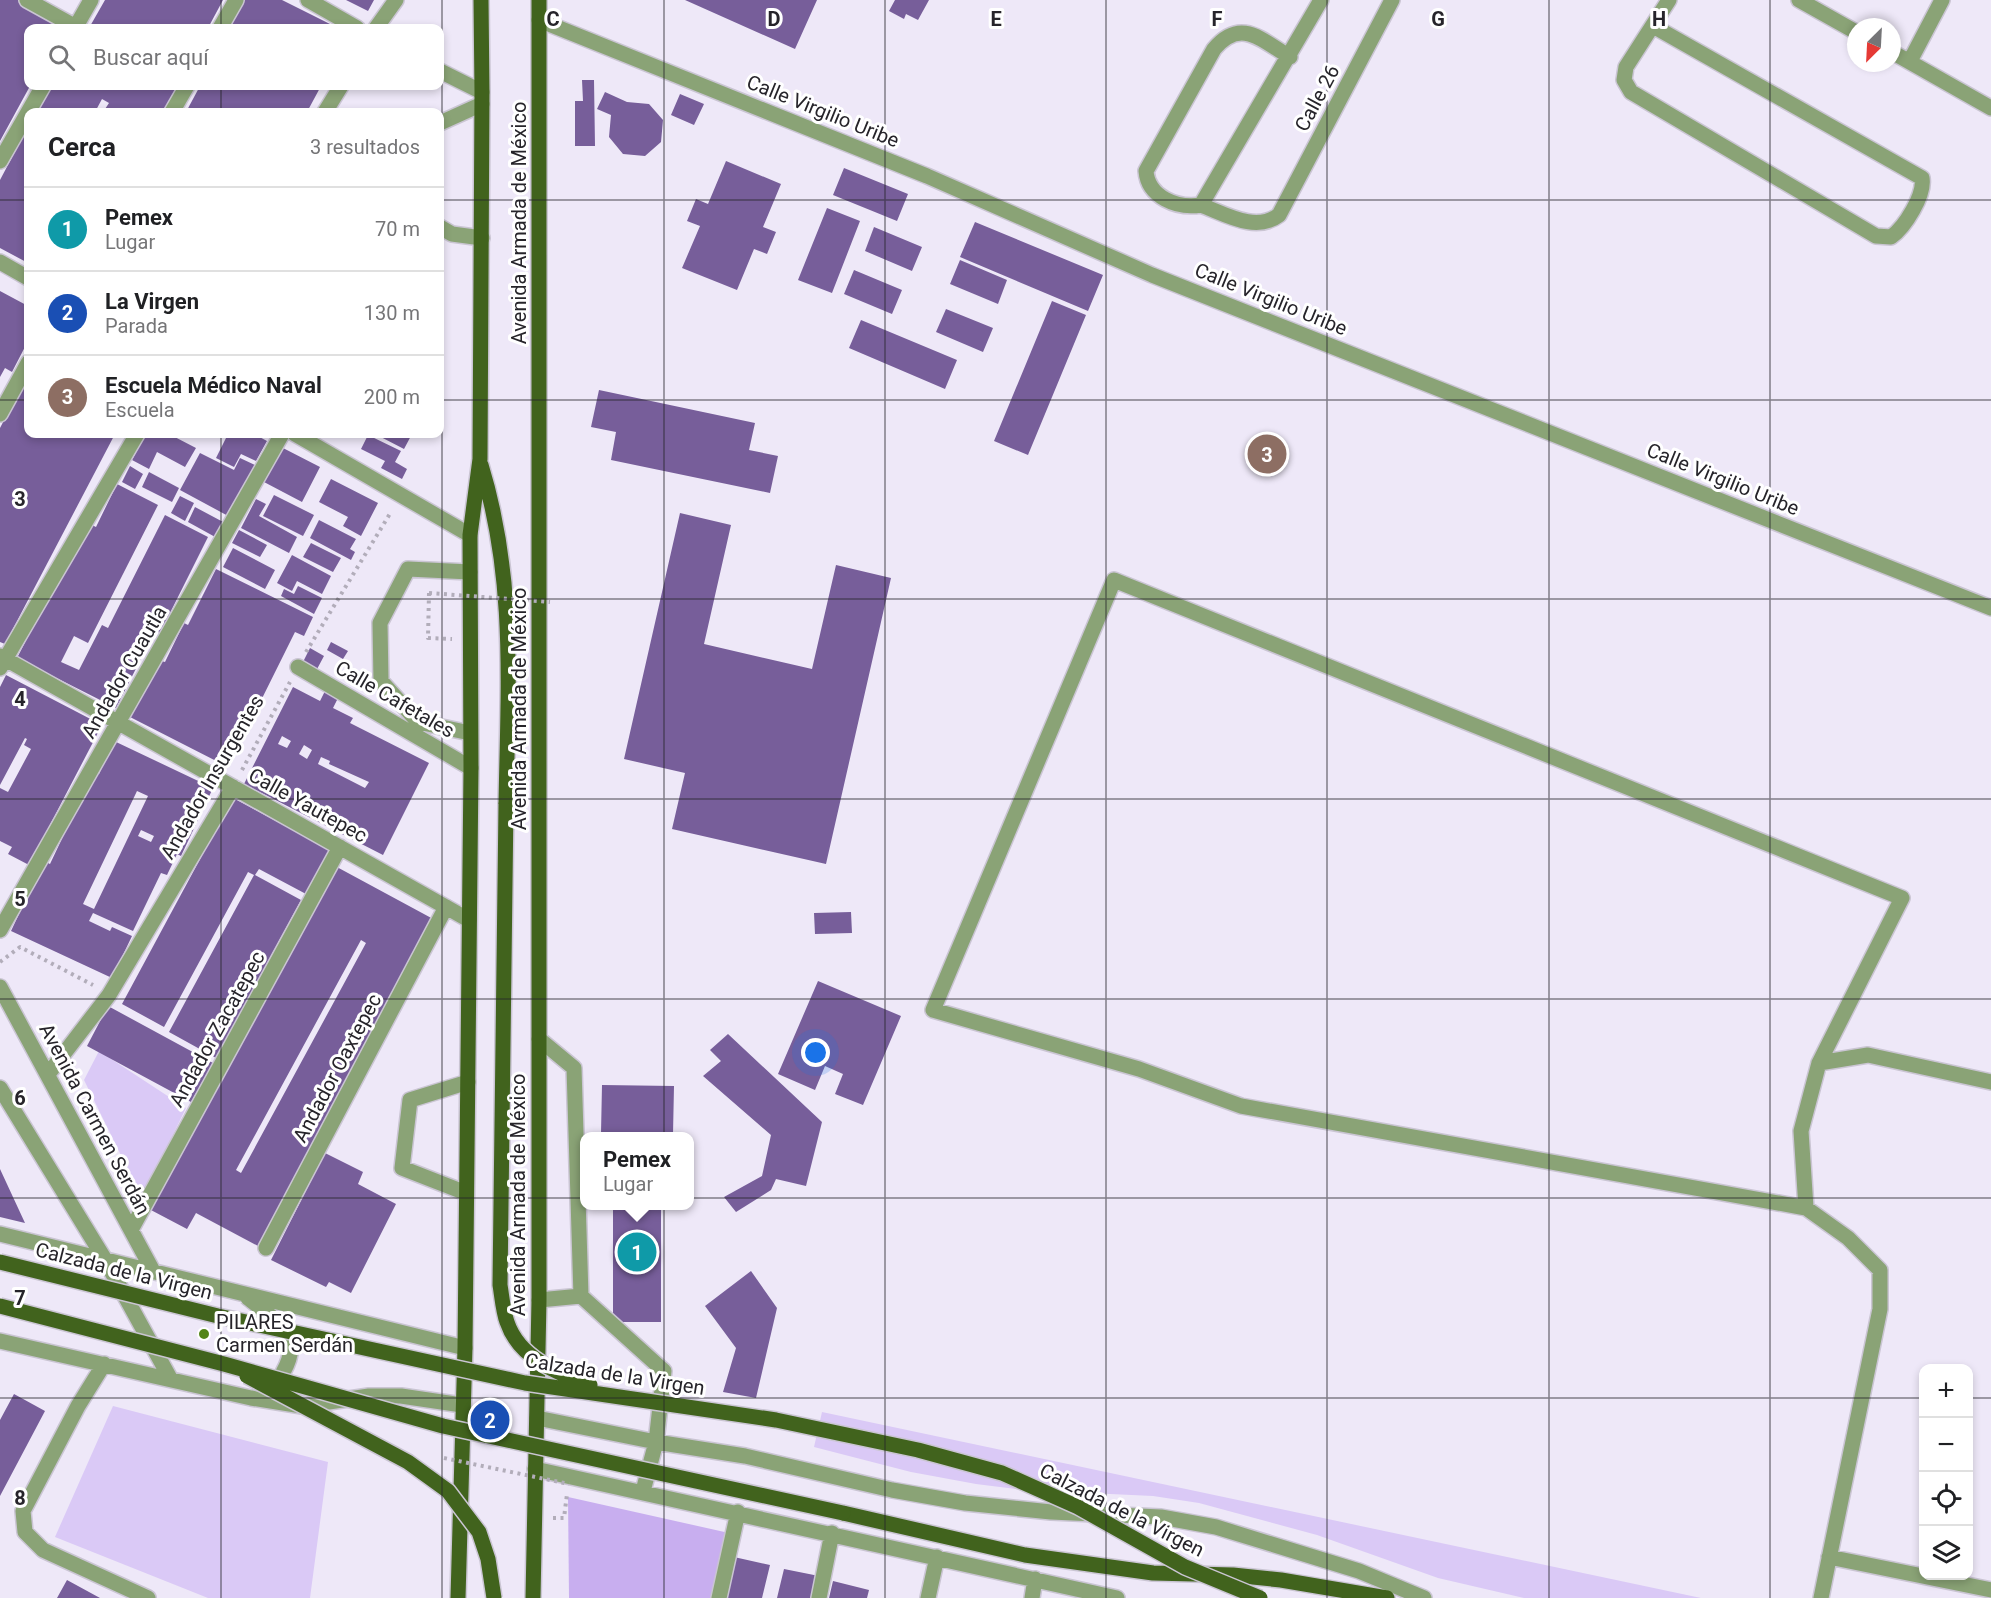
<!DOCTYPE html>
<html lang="es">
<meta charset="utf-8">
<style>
body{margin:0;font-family:Roboto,sans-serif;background:#f6f6f6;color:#202124}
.controls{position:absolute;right:18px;bottom:18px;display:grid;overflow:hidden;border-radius:12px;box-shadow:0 3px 9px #0003}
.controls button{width:54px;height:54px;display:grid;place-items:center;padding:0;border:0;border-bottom:2px solid #e0e0e0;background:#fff;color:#202124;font:30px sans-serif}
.compass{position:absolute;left:1847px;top:18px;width:54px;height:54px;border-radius:50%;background:#fff;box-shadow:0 3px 9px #0003;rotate:204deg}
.you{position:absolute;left:816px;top:1053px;width:21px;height:21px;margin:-15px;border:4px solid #fff;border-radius:50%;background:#1a73e8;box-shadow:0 0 0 9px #1a73e833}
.badge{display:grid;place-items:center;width:39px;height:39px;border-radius:50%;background:#538518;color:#fff;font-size:20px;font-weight:700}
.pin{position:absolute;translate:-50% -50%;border:3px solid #fff;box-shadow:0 2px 6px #0006}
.popup{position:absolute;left:580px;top:1132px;width:114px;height:78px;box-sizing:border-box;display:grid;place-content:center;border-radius:12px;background:#fff;filter:drop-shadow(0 2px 4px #0005);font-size:20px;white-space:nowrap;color:#757577}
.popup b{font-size:22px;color:#202124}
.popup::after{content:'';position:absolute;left:50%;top:100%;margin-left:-12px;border:12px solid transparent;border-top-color:#fff}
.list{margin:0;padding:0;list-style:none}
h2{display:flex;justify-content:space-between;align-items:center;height:78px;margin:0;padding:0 24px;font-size:26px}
h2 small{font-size:20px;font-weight:400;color:#757577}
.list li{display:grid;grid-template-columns:39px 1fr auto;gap:18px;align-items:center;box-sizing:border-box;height:84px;padding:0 24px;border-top:2px solid #e0e0e0}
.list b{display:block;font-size:22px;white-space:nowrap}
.list p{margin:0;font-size:20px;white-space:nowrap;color:#757577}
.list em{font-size:20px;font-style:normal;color:#757577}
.icon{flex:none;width:33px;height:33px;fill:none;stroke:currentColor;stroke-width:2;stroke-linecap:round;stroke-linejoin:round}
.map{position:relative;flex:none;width:1991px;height:1598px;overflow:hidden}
.search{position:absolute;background:#fff;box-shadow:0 3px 9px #0003;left:24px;top:24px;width:420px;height:66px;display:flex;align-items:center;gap:15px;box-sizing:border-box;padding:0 21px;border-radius:12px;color:#757577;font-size:22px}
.panel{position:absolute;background:#fff;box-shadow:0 3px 9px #0003;left:24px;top:108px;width:420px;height:330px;border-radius:12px}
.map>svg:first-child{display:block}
.green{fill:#dac9f6}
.forest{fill:#c8aeef}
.building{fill:#775e9a;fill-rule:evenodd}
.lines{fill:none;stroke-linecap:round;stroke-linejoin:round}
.minor-casing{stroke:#cac5d3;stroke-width:18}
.major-casing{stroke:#cac5d3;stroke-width:18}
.path{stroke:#b2adba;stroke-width:4;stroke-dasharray:3 4.5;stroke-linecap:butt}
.minor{stroke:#8aa376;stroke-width:15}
.major{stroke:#41631d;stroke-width:15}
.major-bridge-casing{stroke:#cac5d3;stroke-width:18;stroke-linecap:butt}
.path-bridge{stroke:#b2adba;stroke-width:4;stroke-dasharray:3 4.5;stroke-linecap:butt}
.major-bridge{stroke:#41631d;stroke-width:15}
.grid{fill:none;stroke:#26242a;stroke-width:1.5;stroke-opacity:0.55}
.poi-dot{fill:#538518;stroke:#fff;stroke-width:2}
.labels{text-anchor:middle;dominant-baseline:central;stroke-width:6;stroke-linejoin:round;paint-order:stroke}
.street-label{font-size:20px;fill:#26242a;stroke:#fff}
.poi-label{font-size:20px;fill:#26242a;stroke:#fff;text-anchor:start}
.grid-label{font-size:20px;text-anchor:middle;font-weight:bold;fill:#26242a;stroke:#fff;stroke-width:6;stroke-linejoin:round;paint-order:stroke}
</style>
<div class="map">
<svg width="1991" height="1598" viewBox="0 0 1991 1598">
<rect width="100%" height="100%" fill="#eee8f8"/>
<path class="green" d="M99,1051l87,57 -44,90 -58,-118z
M113,1406l215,56 -18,136h-102l-153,-61z
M822,1412l879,186h-177l-86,-20 -121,-43 -118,-32 -46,-7 -128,-6 -49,-6 -65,-12 -97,-25z"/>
<path class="forest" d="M568,1497l161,36 -14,65h-146z"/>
<path class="building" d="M0,0h19l44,23 -3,5h-32l2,58 -30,55z
M105,0h118l-15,28h-119z
M244,0h38l56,28h-108z
M346,0h28l-6,11z
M685,0h132l-22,49z
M895,0h34l-11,20 -12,-6 -2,5 -15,-8z
M582,80h12l1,66h-20v-45h8z
M51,86h126l-14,26h-60l6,-9 -7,-4 -7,13h-58z
M200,86h121l-14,26h-121z
M605,92l22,10 22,2 14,16 -2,22 -16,14 -22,-2 -14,-17 2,-22 -14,-6z
M680,94l24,10 -10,21 -23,-10z
M28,127v136l-28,-15v-68z
M726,161l55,23 -18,43 13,5 -9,22 -13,-5 -17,41 -55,-22 18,-42 -13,-5 9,-22 12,5z
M844,168l64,26 -11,27 -64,-26z
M827,208l33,13 -28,72 -34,-13z
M975,222l128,53 -15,36 -128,-54z
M874,227l48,20 -10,24 -47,-20z
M960,260l47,20 -9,24 -48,-20z
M854,270l48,20 -10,24 -48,-20z
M0,291l28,15v35l-16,31 -7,-4 -5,9z
M1052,301l34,14 -58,140 -34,-14z
M946,309l47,19 -10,24 -47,-20z
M861,320l96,40 -12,29 -96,-41z
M28,374v60h87l-110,210 -5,-2v-214z
M599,390l156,33 -6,27 29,6 -8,37 -159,-33 5,-28 -25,-5z
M146,434h23l27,14 -11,19 -28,-15 -8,17 -17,-9z
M228,434h26l13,7 -11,20 -15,-7 -7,13 -18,-9z
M375,434h37l-8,15z
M368,435l33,16 -6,11 12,7 -5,10 -21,-11 4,-7 -24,-12z
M283,448l37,19 -18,35 -38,-20z
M200,453l34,17 6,-12 17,8 -27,51 -50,-27z
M130,466l13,8 -8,15 -13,-7z
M149,472l30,16 -7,14 -30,-15z
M331,479l47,24 -17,33 -18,-10 5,-9 -29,-15z
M117,484l41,21 -70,138 -14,-7 -13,26 18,8 23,-45 6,3 57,-113 43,22 -48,96 -5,-2 -39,77 -99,-50 61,-119 12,-15 6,3z
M274,495l40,20 -11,21 -40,-20z
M180,496l14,7 -9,18 -14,-8z
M256,499l10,5 -7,12 38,21 -8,16 -48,-25z
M195,507l30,16 -8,15 -29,-16z
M680,513l51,12 -27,119 108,25 24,-104 55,13 -65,286 -154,-35 13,-56 -61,-14z
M319,520l37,19 -6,10 5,3 -4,8 -41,-22z
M239,530l28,15 -7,12 -28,-14z
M311,543l30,15 -8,14 -30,-15z
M233,548l42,22 -10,19 -42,-22z
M292,555l39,21 -9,18 -25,-13 -5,10 -15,-8z
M216,569l97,48 -9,19 -9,-4 -67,135 -98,-50 28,-57 7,2 19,-39 4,2z
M298,586l24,12 -8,16 -33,-18 3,-7 10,5z
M331,642l17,9 -5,8 -16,-9z
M310,648l14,8 -8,15 -14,-7z
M6,675l96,50 -73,140 -21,-11 4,-7 -12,-6v-53l8,4 23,-43 -7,-4 3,-6 -2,-1 -25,47v-98z
M293,687l27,14 6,-12 13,7 -6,12 20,10 -3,5 79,40 -46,92 -139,-71zM282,736l9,5 -4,7 -9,-4zM304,745l8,5 -5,9 -8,-5zM321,757l9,4 -1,3 40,18 -4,6 -47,-24z
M114,741l99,47 -32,68 -4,-2 -10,21 -6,-2 -28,58 -40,-18 -4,8 21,10 2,-4 20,9 -20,42 -101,-47 33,-70 6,3 44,-93 5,3zM137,791l11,5 -54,113 -11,-5zM141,830l13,6 -3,6 -13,-6z
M233,798l97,52 -24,44 -47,-25 -4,6 46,25 -85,158 -47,-26 85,-157 -6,-3 -84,155 -42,-23z
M335,866l100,54 -177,326 -62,-33 -9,16 -38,-20zM361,940l5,3 -125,230 -5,-3z
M851,912l1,21 -37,1 -1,-21z
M818,981l83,35 -38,89 -28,-11 8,-20 -18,-8 -10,24 -37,-16z
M108,1006l105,57 -22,39 -104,-56z
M728,1034l94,88 -16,64 -30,-7 -5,11 -35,22 -12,-15 38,-21 9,-41 -68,-59 18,-15 -11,-11z
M602,1085l72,1 -1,48 -72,-1z
M325,1153l38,19 -5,12 38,20 -45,89 -22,-11 -3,5 -55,-27z
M0,1169l25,54 -25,-6z
M613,1206h48v116h-48z
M751,1271l26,37 -21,90 -33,-6 13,-44 -31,-42z
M14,1394l31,17 -45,85v-76z
M734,1557l36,8 -8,33h-38z
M784,1569l35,7 -4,22h-38z
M67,1580l33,18h-43z
M833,1581l36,9 -2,8h-38z"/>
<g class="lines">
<g class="minor-casing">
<path id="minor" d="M27,0l49,27
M308,0l49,28
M1799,0l57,32
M539,20l388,156 225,99 839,333
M1653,26l269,152c3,17 -17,49 -31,59l-15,-1 -245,-144 -7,-12 2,-13 43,-67
M75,28l16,-28
M220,28l16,-28
M376,28l20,-28
M1892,52l99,56
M1290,57c-29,-17 -49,-40 -76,-8l-68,122c2,26 31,38 55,34l120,-205
M1910,61l32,-61
M440,71l42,21
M172,112l15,-26
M325,112l16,-26
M440,123l42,-19
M0,161l43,-75
M1201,205c24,9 55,28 78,10l113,-215
M440,227l12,7 30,4
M0,262l28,16
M0,414l28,-51
M295,434l175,101
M0,656l469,264
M298,667l173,101
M0,668l137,-234
M470,733l-52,-11 -37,-41 -1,-58 28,-54 62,3
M0,930l282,-496
M0,987l153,284
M539,1039l35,29 7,228 -42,4
M1819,1063l49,-8 123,27
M49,1073l60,-78 124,-208
M0,1088l104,170 66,120
M466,1193l-64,-25 8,-68 58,-18
M1806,1208l-5,-77 18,-68 83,-165 -788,-318 -181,430 206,59 102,37 565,102 42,30 32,32v39l-59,289
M131,1230l209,-383
M0,1234l465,114
M266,1248l180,-341
M581,1296l83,75 -8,71 -13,49
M248,1298c40,31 59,43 25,90
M0,1341l251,57 51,8 67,-10h32l61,9
M104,1364l-26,42 -55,105 2,21 18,18 105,48
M537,1418l119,24 89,14 147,34 73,13 86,9 110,5 55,10 143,44 65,27
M535,1469l582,129
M1829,1557l162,33
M719,1598l19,-86
M819,1598l13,-65
M928,1598l9,-41
M1032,1598l3,-19"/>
</g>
<g class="major-casing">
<path id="major" d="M481,465c35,114 27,222 25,339
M843,1513l182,42 128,18 80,2 48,5 106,18
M458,1598l7,-250 6,-580 -1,-233 10,-76 2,-367 -1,-92
M533,1598l6,-298v-1300"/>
</g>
<path class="path" d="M429,593l-1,45 24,1
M306,652l85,-140
M242,770l48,-88
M0,962l20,-15 73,38
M553,1518h11l3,-24"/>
<use href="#minor" class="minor"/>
<use href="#major" class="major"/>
<g class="major-bridge-casing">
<path id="major-bridge" d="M506,804l-6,481c2,12 3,26 7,37 12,36 50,51 83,63
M0,1262l218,54 307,67 251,37 142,30 84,23 76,34 107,60 75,31
M0,1306l224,58 219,62 400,87
M247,1376l161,86 40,29 31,41 9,27 6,39"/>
</g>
<path class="path-bridge" d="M429,593l121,9
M444,1458l125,26"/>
<use href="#major-bridge" class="major-bridge"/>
</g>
<path class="grid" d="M221,0v28M442,0v1598M664,0v1598M885,0v1598M1106,0v1598M1327,0v1598M1549,0v1598M1770,0v1598M221,86v26M0,200h28M440,200h1551M0,400h28M440,400h1551M221,434v1164M0,599h1991M0,799h1991M0,999h1991M0,1198h1991M0,1398h1924M1968,1398h23"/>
<circle class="poi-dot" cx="204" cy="1334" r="6"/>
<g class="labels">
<g class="street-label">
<text transform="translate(1317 98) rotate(-62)">Calle 26</text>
<text transform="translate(823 111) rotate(22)">Calle Virgilio Uribe</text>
<text transform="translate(519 223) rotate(-90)">Avenida Armada de México</text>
<text transform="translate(1271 299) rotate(22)">Calle Virgilio Uribe</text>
<text transform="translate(1723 479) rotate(22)">Calle Virgilio Uribe</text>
<text transform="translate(124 672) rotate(-60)">Andador Cuautla</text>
<text transform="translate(395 699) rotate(30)">Calle Cafetales</text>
<text transform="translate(519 709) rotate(-90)">Avenida Armada de México</text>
<text transform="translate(212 777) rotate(-60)">Andador Insurgentes</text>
<text transform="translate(308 805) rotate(29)">Calle Yautepec</text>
<text transform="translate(217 1029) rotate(-61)">Andador Zacatepec</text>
<text transform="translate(337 1068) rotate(-62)">Andador Oaxtepec</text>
<text transform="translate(95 1119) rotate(62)">Avenida Carmen Serdán</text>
<text transform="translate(518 1195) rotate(-90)">Avenida Armada de México</text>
<text transform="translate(124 1271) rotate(14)">Calzada de la Virgen</text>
<text transform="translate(615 1374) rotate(9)">Calzada de la Virgen</text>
<text transform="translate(1122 1510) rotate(27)">Calzada de la Virgen</text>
</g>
<g class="poi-label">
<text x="216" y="1322">PILARES<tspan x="216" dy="23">Carmen Serdán</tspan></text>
</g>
</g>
<g class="grid-label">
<text x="553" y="26">C</text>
<text x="774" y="26">D</text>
<text x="996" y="26">E</text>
<text x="1217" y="26">F</text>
<text x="1438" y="26">G</text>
<text x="1659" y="26">H</text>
<text x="20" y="506">3</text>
<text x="20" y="706">4</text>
<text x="20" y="906">5</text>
<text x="20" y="1105">6</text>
<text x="20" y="1305">7</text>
<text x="20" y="1505">8</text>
</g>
</svg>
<div class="controls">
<button>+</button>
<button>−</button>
<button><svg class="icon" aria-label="locate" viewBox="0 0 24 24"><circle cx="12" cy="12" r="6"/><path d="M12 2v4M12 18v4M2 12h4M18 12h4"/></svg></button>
<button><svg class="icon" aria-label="layers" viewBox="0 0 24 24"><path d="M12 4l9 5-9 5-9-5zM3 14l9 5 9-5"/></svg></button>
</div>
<svg class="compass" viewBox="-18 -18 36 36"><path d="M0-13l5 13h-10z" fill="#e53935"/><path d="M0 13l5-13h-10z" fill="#757577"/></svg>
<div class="you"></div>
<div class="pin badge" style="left:637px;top:1252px;background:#0f9aa8">1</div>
<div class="popup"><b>Pemex</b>Lugar</div>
<div class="pin badge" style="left:490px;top:1420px;background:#1a4fb4">2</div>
<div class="pin badge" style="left:1267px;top:454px;background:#8d6e63">3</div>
<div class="search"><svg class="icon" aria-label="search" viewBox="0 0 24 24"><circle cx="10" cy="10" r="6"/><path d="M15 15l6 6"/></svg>Buscar aquí</div>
<section class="panel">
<h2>Cerca<small>3 resultados</small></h2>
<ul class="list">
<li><span class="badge" style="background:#0f9aa8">1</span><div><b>Pemex</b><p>Lugar</p></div><em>70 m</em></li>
<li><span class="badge" style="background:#1a4fb4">2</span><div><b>La Virgen</b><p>Parada</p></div><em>130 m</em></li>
<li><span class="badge" style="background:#8d6e63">3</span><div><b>Escuela Médico Naval</b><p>Escuela</p></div><em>200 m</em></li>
</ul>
</section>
</div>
